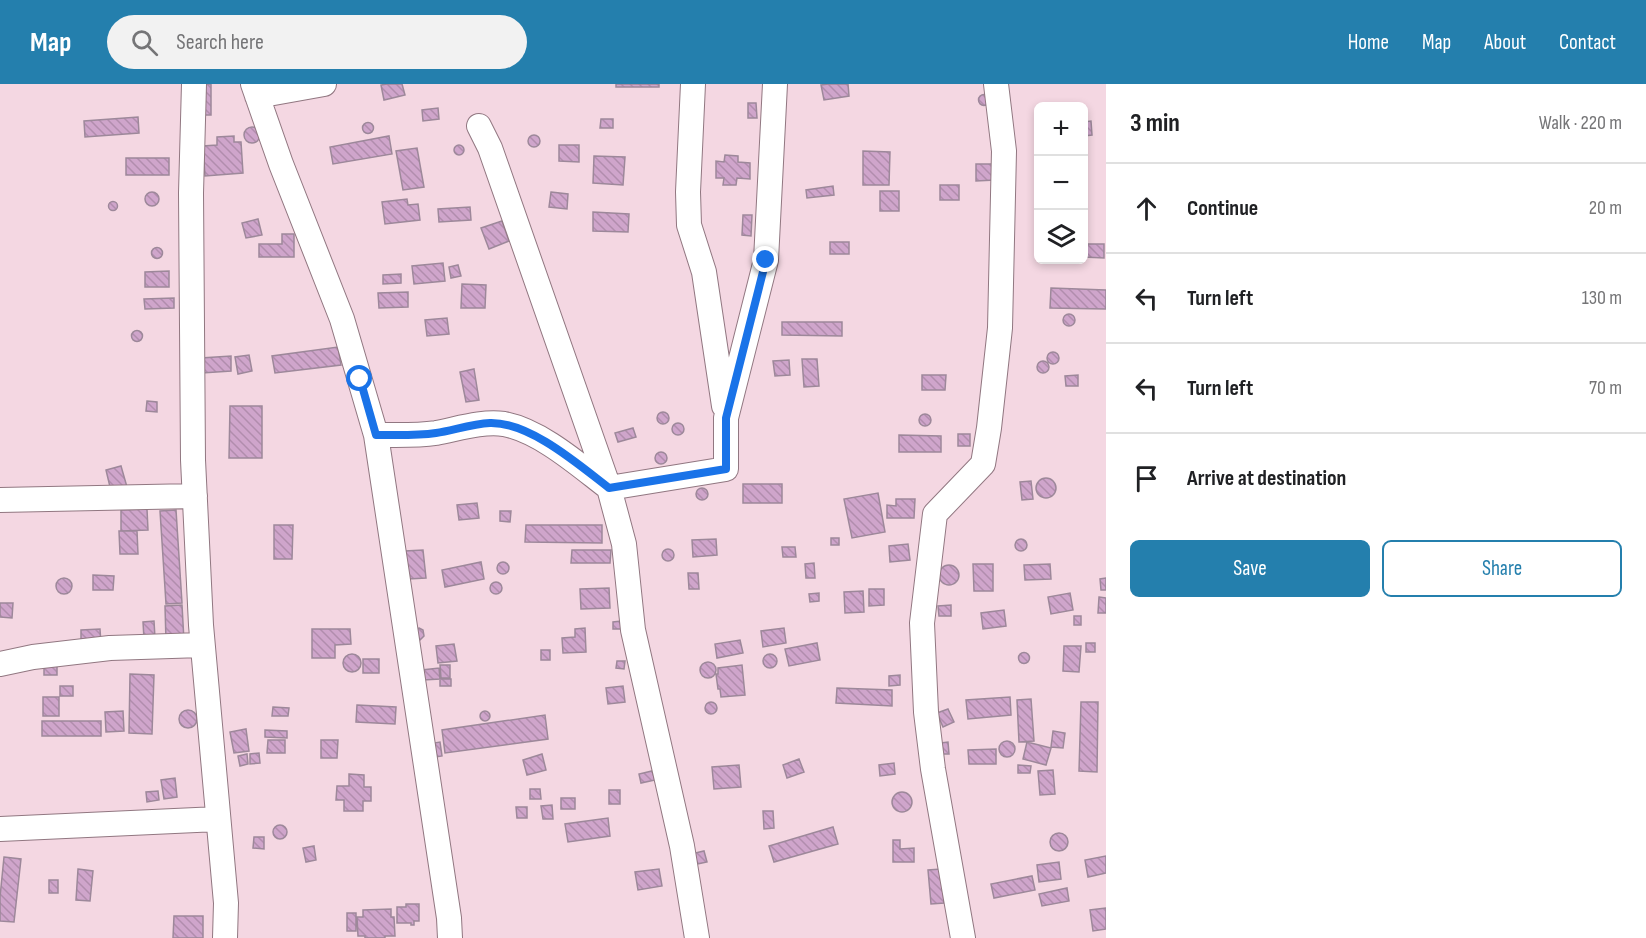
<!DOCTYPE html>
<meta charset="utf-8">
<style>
body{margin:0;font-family:"Sofia Sans Condensed",sans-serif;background:#f2f2f2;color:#202124}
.controls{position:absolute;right:18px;top:18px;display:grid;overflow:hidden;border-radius:9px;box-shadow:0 3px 9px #0003}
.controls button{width:54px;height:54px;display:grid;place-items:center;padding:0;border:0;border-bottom:2px solid #e0e0e0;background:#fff;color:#202124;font:30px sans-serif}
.stop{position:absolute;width:18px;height:18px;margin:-14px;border:4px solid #1a73e8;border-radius:50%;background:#fff}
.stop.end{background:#1a73e8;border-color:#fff;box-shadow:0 2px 6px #0008}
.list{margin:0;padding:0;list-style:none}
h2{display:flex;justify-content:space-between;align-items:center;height:78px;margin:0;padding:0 24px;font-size:26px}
h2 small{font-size:20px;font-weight:400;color:#757577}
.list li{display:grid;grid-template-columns:39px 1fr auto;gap:18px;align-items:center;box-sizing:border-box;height:90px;padding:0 24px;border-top:2px solid #e0e0e0}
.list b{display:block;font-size:22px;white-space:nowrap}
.list em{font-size:20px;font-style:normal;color:#757577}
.actions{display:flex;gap:12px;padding:18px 24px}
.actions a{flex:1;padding:14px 0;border:2px solid #247fad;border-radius:9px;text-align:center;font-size:21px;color:#247fad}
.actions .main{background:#247fad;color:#fff}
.icon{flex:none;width:33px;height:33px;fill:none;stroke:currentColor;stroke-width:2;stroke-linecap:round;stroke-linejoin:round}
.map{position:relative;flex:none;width:1106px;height:854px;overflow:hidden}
header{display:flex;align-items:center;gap:36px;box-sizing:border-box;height:84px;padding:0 30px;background:#247fad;color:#fff}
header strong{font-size:28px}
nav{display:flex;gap:33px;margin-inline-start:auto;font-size:21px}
.search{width:420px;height:54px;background:#f2f2f2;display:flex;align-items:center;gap:15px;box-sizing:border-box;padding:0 21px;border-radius:33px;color:#757577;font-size:22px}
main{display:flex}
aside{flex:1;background:#fff}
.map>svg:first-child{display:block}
.building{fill:url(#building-back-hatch);stroke:#9d889a;stroke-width:1.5}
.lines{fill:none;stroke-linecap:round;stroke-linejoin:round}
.minor-casing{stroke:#917781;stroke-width:26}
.minor{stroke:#fff;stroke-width:24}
.route{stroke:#1a73e8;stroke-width:8}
</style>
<header>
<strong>Map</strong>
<div class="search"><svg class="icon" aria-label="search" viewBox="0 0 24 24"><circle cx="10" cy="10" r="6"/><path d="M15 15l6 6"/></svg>Search here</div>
<nav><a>Home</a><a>Map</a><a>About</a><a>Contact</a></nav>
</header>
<main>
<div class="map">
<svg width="1106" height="854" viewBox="0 0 1106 854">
<defs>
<pattern id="building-back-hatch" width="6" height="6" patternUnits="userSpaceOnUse" patternTransform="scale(1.5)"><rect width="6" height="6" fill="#cfa5cb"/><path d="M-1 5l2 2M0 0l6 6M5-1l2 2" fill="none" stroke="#b18dad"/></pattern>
</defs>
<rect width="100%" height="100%" fill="#f4d7e2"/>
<path class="building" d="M197,0h14v31h-14z
M387,0h15l3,11 -21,5 -3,-15z
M616,0h43v3h-43z
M828,0h20l1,12 -25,4 -3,-15z
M978.5 16a5.5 5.5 0 1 1 11 0a5.5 5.5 0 1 1-11 0Z
M748,19h8l1,15h-9z
M438,24l1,11 -16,2 -1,-11z
M138,33l1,16 -54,4 -1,-16z
M601,35h12v9h-13z
M1091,37l1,14 -8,1v-14z
M362.5 44a5.5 5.5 0 1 1 11 0a5.5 5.5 0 1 1-11 0Z
M244 51a8 8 0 1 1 16 0a8 8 0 1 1-16 0Z
M528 57a6 6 0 1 1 12 0a6 6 0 1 1-12 0Z
M234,52v6h7l2,31 -38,3 -2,-30 14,-1v-8z
M389,52l3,18 -59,10 -3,-17z
M454 66a5 5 0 1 1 10 0a5 5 0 1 1-10 0Z
M559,61h20v17l-20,-1z
M417,64l7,39 -21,3 -7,-39z
M863,67l27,1 -1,33h-26z
M725,71l13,1v6l12,1v16l-13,-1 -1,7h-13l1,-7h-8v-17l8,1z
M594,72l31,1 -2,28 -30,-2z
M126,74h43v17h-43z
M976,80h19v16l-19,1z
M940,101h19v15h-19z
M833,102l1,9 -27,3 -1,-8z
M880,107h19v20h-19z
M145 115a7 7 0 1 1 14 0a7 7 0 1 1-14 0Z
M551,108l17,2 -1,15 -18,-2z
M407,115l1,6 10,-1 2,16 -35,4 -3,-22z
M108.5 122a4.5 4.5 0 1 1 9 0a4.5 4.5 0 1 1-9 0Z
M470,123l1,13 -32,2 -1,-13z
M593,128l36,2 -1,18 -35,-1z
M743,131h9l-1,21 -9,-1z
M258,135l4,16 -16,3 -4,-15z
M502,137l7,20 -20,8 -8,-21z
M282,150h12v23h-35v-13h23z
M830,158h19v12h-19z
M1084,160h20v14l-20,-1z
M151.5 169a5.5 5.5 0 1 1 11 0a5.5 5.5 0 1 1-11 0Z
M443,179l2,18 -31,3 -2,-18z
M458,181l3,11 -10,2 -2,-11z
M169,187v16h-24v-15z
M401,190v9l-18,1v-9z
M462,200l24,1 -1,23h-24z
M1051,204l55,2v19l-56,-1z
M408,208v15l-29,1 -1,-15z
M174,214v10l-29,1 -1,-10z
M1063 236a6 6 0 1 1 12 0a6 6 0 1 1-12 0Z
M447,234l2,16 -22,2 -2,-16z
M782,238h60v14l-60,-1z
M131.5 252a5.5 5.5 0 1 1 11 0a5.5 5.5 0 1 1-11 0Z
M338,263l3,18 -66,8 -3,-17z
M1047 274a6 6 0 1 1 12 0a6 6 0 1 1-12 0Z
M249,271l3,16 -14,3 -3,-17z
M231,272v15l-29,2 -1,-15z
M802,275h15l2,27 -15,1z
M789,276l1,15 -15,1 -2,-15z
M1037 283a6 6 0 1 1 12 0a6 6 0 1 1-12 0Z
M474,285l5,31 -13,2 -6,-30z
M922,291h24l-1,15h-23z
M1078,291v11h-12l-1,-10z
M147,317l10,1v10l-11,-1z
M230,322h32v52h-33z
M657 334a6 6 0 1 1 12 0a6 6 0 1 1-12 0Z
M919 336a6 6 0 1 1 12 0a6 6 0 1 1-12 0Z
M672 345a6 6 0 1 1 12 0a6 6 0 1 1-12 0Z
M633,344l3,9 -18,5 -3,-9z
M958,350h12v12h-12z
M899,351l42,1v16h-42z
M655 374a6 6 0 1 1 12 0a6 6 0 1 1-12 0Z
M121,382l6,21 -16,4 -5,-21z
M1036 404a10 10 0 1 1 20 0a10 10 0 1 1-20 0Z
M1031,397l2,18 -11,1 -2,-18z
M743,400h39v19h-39z
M696 410a6 6 0 1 1 12 0a6 6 0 1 1-12 0Z
M878,409l7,39 -33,6 -8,-39z
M896,415h19l-1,19h-27v-13l9,1z
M477,419l2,15 -20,2 -2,-15z
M147,425l1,21 -27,1v-21z
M176,426l6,93 -16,1 -6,-93z
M500,427h11l-1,11 -10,-1z
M274,441h19l-1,34h-18z
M526,441h76v18l-77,-1z
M119,447h18l1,23h-18z
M831,454h8v7h-8z
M1015 461a6 6 0 1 1 12 0a6 6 0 1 1-12 0Z
M716,455l1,16 -24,2 -1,-17z
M908,460l2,16 -20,2 -1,-16z
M782,463h13l1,10h-13z
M662 471a6 6 0 1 1 12 0a6 6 0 1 1-12 0Z
M423,466l3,28 -18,1 -3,-28z
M572,466h39l-1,13h-39z
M497 484a6 6 0 1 1 12 0a6 6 0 1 1-12 0Z
M481,478l3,17 -39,8 -3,-17z
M814,479l1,15h-9l-1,-14z
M973,480h20v27h-19z
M1050,480l1,15 -26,1 -1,-15z
M939 491a10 10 0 1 1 20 0a10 10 0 1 1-20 0Z
M688,489h10l1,16h-10z
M93,491l21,1 -1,14h-20z
M56 502a8 8 0 1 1 16 0a8 8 0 1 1-16 0Z
M1106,494v12h-5l-1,-11z
M490 504a6 6 0 1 1 12 0a6 6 0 1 1-12 0Z
M609,504l1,20 -29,1 -1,-20z
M869,505h15v16l-15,1z
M863,507l1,21 -19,1 -1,-21z
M819,509v8l-9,1 -1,-8z
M1070,509l3,17 -22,4 -3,-17z
M1099,513l7,1v15h-8z
M0,519h13l-1,15 -12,-1z
M182,521l2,36h-18l-1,-35z
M951,521v11h-12l-1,-10z
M1004,526l2,16 -23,3 -2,-16z
M1074,532h7v9h-7z
M154,537l1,17 -11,1 -1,-17z
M621,537v8h-8v-7z
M419,544l4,2 1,6 -4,4h-2l-1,-11z
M585,544l1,24 -23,1 -1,-15 13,-1v-8z
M784,544l2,15 -23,4 -2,-16z
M100,545l1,15 -20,1v-15z
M312,545h38l1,15 -16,1v13h-23z
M740,556l3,13 -26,5 -2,-14z
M817,559l3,17 -31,6 -4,-17z
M1086,559h9v9h-9z
M454,560l3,17 -19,2 -2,-17z
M1064,562h17l-2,26 -16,-1z
M541,566h9v10h-9z
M1018.5 574a5.5 5.5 0 1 1 11 0a5.5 5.5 0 1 1-11 0Z
M763 577a7 7 0 1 1 14 0a7 7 0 1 1-14 0Z
M343 579a9 9 0 1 1 18 0a9 9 0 1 1-18 0Z
M363,575h16v14h-16z
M617,577h8l-1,8 -8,-1z
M700 586a8 8 0 1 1 16 0a8 8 0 1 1-16 0Z
M44,579l13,1v11h-13z
M440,581h10v13h-9z
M742,581l3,30 -24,2 -1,-8h-2l-2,-15h2v-6z
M439,584l1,11 -17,1 -1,-10z
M130,590l24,1 -2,59 -23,-1z
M900,591v10l-11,1v-10z
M440,595h11v7h-11z
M60,602h13v10h-13z
M623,602l2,16 -17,2 -2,-16z
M837,604l55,2v16l-56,-3z
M43,613h16v19h-16z
M1010,613l1,18 -43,4 -2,-19z
M1031,615l3,42 -15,1 -2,-42z
M1081,618h17l-1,70 -18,-1z
M705 624a6 6 0 1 1 12 0a6 6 0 1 1-12 0Z
M357,621l39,2 -1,17 -39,-2z
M273,623l16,1 -1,8h-16z
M948,625l6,13 -11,5 -6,-14z
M179 635a9 9 0 1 1 18 0a9 9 0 1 1-18 0Z
M123,627l1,20 -18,1 -1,-20z
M480 632a5 5 0 1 1 10 0a5 5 0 1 1-10 0Z
M545,631l3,24 -103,14 -3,-23z
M42,637h59v15h-59z
M246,645l3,22 -15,2 -4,-21z
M265,646l22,1v7l-22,-1z
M1053,647l12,2 -2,15 -12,-1z
M268,656h17v13h-18z
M321,656h17l-1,18h-16z
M999 665a8 8 0 1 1 16 0a8 8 0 1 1-16 0Z
M440,658l2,14 -6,1 -2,-14z
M948,658l1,12h-8v-11z
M1027,658l24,6 -5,17 -23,-6z
M996,665v15h-27l-1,-14z
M259,669l1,10 -10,1v-10z
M247,670l1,10 -8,2 -2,-10z
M542,670l4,16 -19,5 -4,-15z
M799,675l5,13 -17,6 -4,-13z
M894,679l1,11 -15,2 -1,-11z
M739,681l2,22 -27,2 -2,-22z
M1018,681l13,1 -1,7h-12z
M1053,686l2,24 -15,1 -2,-24z
M652,687l3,9 -14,3 -2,-9z
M349,690l15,1v12h7v14h-8v10h-19v-11h-8l1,-14h12z
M175,694l2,19 -13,2 -3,-19z
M530,705h10l1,10h-11z
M609,706h11v14h-11z
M158,707l1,9 -12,2 -1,-10z
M892 718a10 10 0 1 1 20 0a10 10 0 1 1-20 0Z
M561,714h14v11h-14z
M552,721l1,14h-10l-2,-13z
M516,723h11v11h-10z
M763,727h10l1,17 -10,1z
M608,734l2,18 -42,6 -3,-18z
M273 748a7 7 0 1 1 14 0a7 7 0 1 1-14 0Z
M833,743l5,17 -64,18 -5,-16z
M1050 758a9 9 0 1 1 18 0a9 9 0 1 1-18 0Z
M254,753h10v12l-11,-1z
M893,756h7v9l14,-1v14h-21z
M314,762l2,14 -10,2 -3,-14z
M704,767l3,11 -10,2 -2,-11z
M1106,772v17l-18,4 -3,-17z
M4,773l17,2 -7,63 -14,-1v-24z
M1059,778l2,17 -22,3 -2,-17z
M78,785l15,2 -3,30 -14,-1z
M659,785l3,17 -24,4 -3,-18z
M941,785l3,34 -13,1 -3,-34z
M1032,792l3,14 -41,8 -3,-14z
M49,796h9v13h-9z
M1067,804l2,13 -27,5 -3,-12z
M406,820h13v17h-5v4h-3v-2h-14v-16h9z
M1106,824v21l-13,2 -3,-21z
M391,825v8h3l1,19h-10v2h-20v-2h-7l-1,-19h6v-7z
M347,829h9v18h-9z
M174,832h29v22h-30z"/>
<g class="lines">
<g class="minor-casing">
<path id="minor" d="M194,0l-3,109 2,267 8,165 25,278 -1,35
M253,0l28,80 61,155 34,116 73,483 1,20
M693,0l-5,108 1,33 15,47 20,134
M257,12l67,-12
M479,42l11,22 119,340 15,56 9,86 49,216 15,92
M376,351c20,0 40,1 60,-2 22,-4 45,-12 68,-9 37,7 76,42 105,64l117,-19v-51l40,-158 9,-176
M0,416l195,-4
M0,580l33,-7 77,-9 92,-3
M0,745l218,-10
M963,854l-30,-169 -7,-57 -4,-89 13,-109 48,-50 6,-36 11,-100 4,-177 -8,-67"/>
</g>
<use href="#minor" class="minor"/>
</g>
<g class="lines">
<path class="route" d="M360,295l16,56c20,0 40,1 60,-2 18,-3 36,-9 54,-10 40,-1 89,42 119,65l117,-19v-51l40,-158"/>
</g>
</svg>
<div class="controls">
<button>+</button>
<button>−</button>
<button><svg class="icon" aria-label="layers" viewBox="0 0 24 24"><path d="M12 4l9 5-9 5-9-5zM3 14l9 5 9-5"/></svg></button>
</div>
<div class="stop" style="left:360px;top:295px"></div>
<div class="stop end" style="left:766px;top:176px"></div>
</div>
<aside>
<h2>3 min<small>Walk · 220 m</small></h2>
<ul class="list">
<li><svg class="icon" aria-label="ahead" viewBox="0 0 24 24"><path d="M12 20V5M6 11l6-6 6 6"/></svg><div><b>Continue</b></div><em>20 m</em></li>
<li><svg class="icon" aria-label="left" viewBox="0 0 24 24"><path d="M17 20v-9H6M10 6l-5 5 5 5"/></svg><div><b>Turn left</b></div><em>130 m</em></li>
<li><svg class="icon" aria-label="left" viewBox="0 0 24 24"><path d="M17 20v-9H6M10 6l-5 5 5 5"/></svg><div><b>Turn left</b></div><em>70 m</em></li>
<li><svg class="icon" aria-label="arrive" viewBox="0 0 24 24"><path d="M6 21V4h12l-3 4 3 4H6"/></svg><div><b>Arrive at destination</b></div></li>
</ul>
<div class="actions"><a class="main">Save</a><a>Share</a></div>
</aside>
</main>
